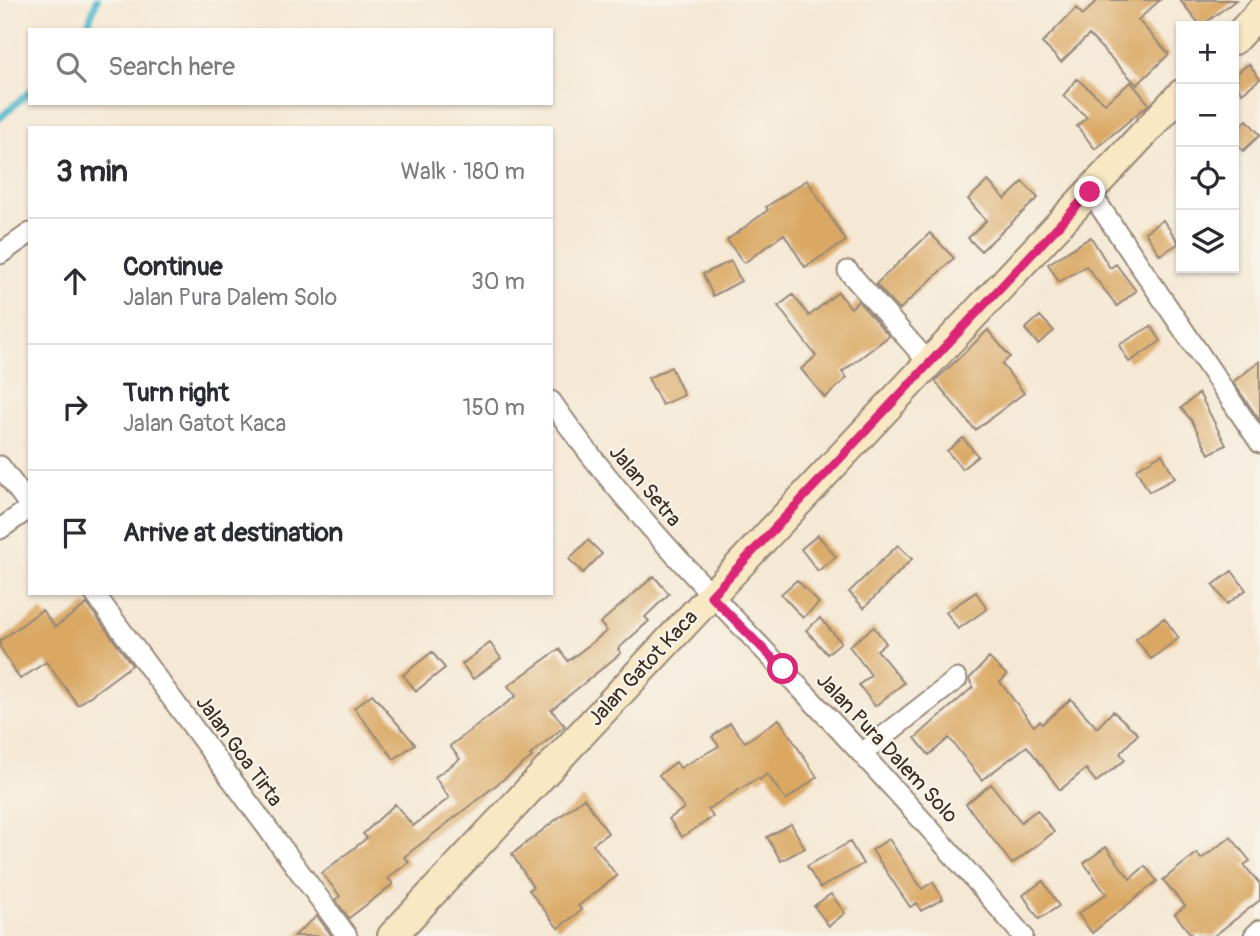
<!DOCTYPE html>
<meta charset="utf-8">
<style>
body{margin:0;font-family:Pangolin,sans-serif;background:#f2f2f3;color:#2b2b33}
.controls{position:absolute;right:21px;top:21px;display:grid;overflow:hidden;border-radius:0px;box-shadow:0 2px 5px #0004}
.controls button{width:63px;height:63px;display:grid;place-items:center;padding:0;border:0;border-bottom:2px solid #e1e1e2;background:#fff;color:#2b2b33;font:35px sans-serif}
.stop{position:absolute;width:21px;height:21px;margin:-16px;border:5px solid #db2777;border-radius:50%;background:#fff}
.stop.end{background:#db2777;border-color:#fff;box-shadow:0 2px 7px #0008}
.list{margin:0;padding:0;list-style:none}
h2{display:flex;justify-content:space-between;align-items:center;height:91px;margin:0;padding:0 28px;font-size:30px}
h2 small{font-size:23px;font-weight:400;color:#7c7c81}
.list li{display:grid;grid-template-columns:46px 1fr auto;gap:21px;align-items:center;box-sizing:border-box;height:126px;padding:0 28px;border-top:2px solid #e1e1e2}
.list b{display:block;font-size:26px;white-space:nowrap}
.list p{margin:0;font-size:23px;white-space:nowrap;color:#7c7c81}
.list em{font-size:23px;font-style:normal;color:#7c7c81}
.icon{flex:none;width:38px;height:38px;fill:none;stroke:currentColor;stroke-width:2;stroke-linecap:round;stroke-linejoin:round}
.map{position:relative;flex:none;width:1260px;height:936px;overflow:hidden}
.search{position:absolute;background:#fff;box-shadow:0 2px 5px #0004;left:28px;top:28px;width:525px;height:77px;display:flex;align-items:center;gap:18px;box-sizing:border-box;padding:0 24px;border-radius:0px;color:#7c7c81;font-size:26px}
.panel{position:absolute;background:#fff;box-shadow:0 2px 5px #0004;left:28px;top:126px;width:525px;height:469px;border-radius:0px}
.map>svg:first-child{display:block}
.lines{fill:none;stroke-linecap:round;stroke-linejoin:round}
.stream{stroke:#4eb5cc;stroke-width:7}
.building{fill:#daa863}
.street-casing{stroke:#988979;stroke-width:23}
.secondary-casing{stroke:#988979;stroke-width:32}
.street{stroke:#fff;stroke-width:19}
.secondary{stroke:#f8e8c3;stroke-width:28}
.route{stroke:#db2777;stroke-width:9}
.labels{text-anchor:middle;dominant-baseline:central;stroke-width:5;stroke-linejoin:round;paint-order:stroke}
.street-label{font-size:21px;fill:#3b2a1e;stroke:#f7f3e8}
</style>
<div class="map">
<svg width="1260" height="936" viewBox="0 0 1260 936">
<rect width="100%" height="100%" fill="#f7f3e8"/>
<filter id="ink" filterUnits="userSpaceOnUse"><feTurbulence type="fractalNoise" baseFrequency=".0143" numOctaves="2"/><feDisplacementMap in="SourceGraphic" scale="14" xChannelSelector="R" yChannelSelector="G"/><feConvolveMatrix kernelMatrix="1 2 1 2 8 2 1 2 1" color-interpolation-filters="sRGB"/></filter>
<filter id="wash" filterUnits="userSpaceOnUse"><feTurbulence type="fractalNoise" baseFrequency=".00686" numOctaves="4" result="noise"/><feDisplacementMap in="SourceGraphic" scale="28" xChannelSelector="R" yChannelSelector="G"/><feGaussianBlur stdDeviation="1.57" result="paint"/><feColorMatrix in="noise" values="0 0 0 0 0 0 0 0 0 0 0 0 0 0 0 0 0 1.4 0 .05"/><feComposite in="paint" operator="in"/></filter>
<g filter="url(#wash)">
<rect width="100%" height="100%" fill="#f5e8d4"/>
<g class="lines">
<path class="stream" d="M86,30l11,-30
M0,118l30,-27"/>
</g>
<g id="blocks">
<path class="building" d="M1098,0h62l-22,20 31,34 -32,31 -48,-50 -28,27 -19,-19 34,-35 7,7z
M1180,0h56l-35,26z
M1249,64l11,15 -18,14 -8,-12v-6z
M1077,79l28,24 26,-21 18,22 -54,45 -18,-23 10,-9 -24,-21z
M1247,120l13,15 -17,16 -9,-10v-10z
M807,180l39,61 -41,26 -21,-33 -40,29 -17,-23 41,-30 -2,-3z
M988,181l17,18 18,-17 15,16 -57,53 -13,-13 18,-17 -18,-22z
M1163,220l16,23 -19,12 -15,-23z
M930,233l24,25 -55,52 -23,-26z
M1091,237l19,31 6,-4 20,27 -19,15 -31,-40 -27,16 -11,-18z
M731,261l10,20 -28,15 -10,-22z
M838,292l13,16 7,-7 31,35 -47,36 5,6 -22,20 -24,-29 15,-13 -38,-50 15,-11 16,21z
M1040,316l14,15 -16,13 -13,-15z
M1151,326l10,15 -32,21 -10,-17z
M988,330l22,27 -8,7 22,29 -49,37 -40,-49z
M1260,361v60l-27,-39z
M671,367l13,28 -22,10 -14,-27z
M1199,393l27,52 -17,9 -17,-33 -11,-13z
M963,438l15,18 -16,13 -15,-18z
M1162,454l13,24 -26,14 -13,-23z
M818,535l18,22 -18,14 -17,-22z
M588,540l14,14 -19,19 -14,-14z
M898,545l14,14 -48,49 -15,-16z
M1232,571l14,19 -19,14 -14,-19z
M654,576l15,18 -24,23 4,4 -31,28 3,4 -70,57 14,16 -35,29 2,2 -128,100 5,5 -21,16 5,6 -44,34 -14,-18 5,-4 -18,-23 45,-35 -4,-4 32,-30 18,22 36,-28 -14,-21 25,-18 -10,-13 66,-50 -8,-10 51,-37 9,12 39,-30 -7,-8z
M797,580l22,23 -16,15 -22,-24z
M976,592l11,17 -29,20 -12,-17z
M87,604l45,61 -54,40 -32,-43 -26,17 -20,-32v-6l42,-31 13,17z
M820,618l21,24 -14,12 -21,-24z
M1164,618l15,20 -28,21 -15,-20z
M874,627l12,16 -9,7 27,33 -29,23 -16,-21 12,-10 -22,-29z
M490,643l11,15 -28,21 -11,-15z
M432,652l13,16 -29,23 -13,-16z
M989,658l18,17 -7,7 34,44 6,-5 2,3 29,-25 26,29 16,-17 25,23 -18,19 5,7 -29,22 -10,-13 -26,21 -33,-44 -45,34 -33,-42 -20,17 -14,-17 58,-51 -4,-8z
M372,694l43,50 -21,15 -40,-51z
M779,719l38,58 -31,23 -19,-26 -7,6 -2,-2 -50,31 5,8 -31,20 -13,-18 15,-11 -25,-33 17,-13 4,6 39,-22 -7,-9 18,-14 15,19z
M991,784l30,38 16,-12 17,22 -42,32 -46,-60z
M584,798l24,35 -15,11 24,32 -39,30 4,4 -24,18 -29,-38 4,-3 -21,-33z
M791,824l14,24 -24,13 -14,-24z
M1231,837l19,24 -6,4 16,19v16l-46,36h-22l-17,-22 10,-8 -22,-26 34,-27 4,6z
M889,839l33,50 11,-7 10,17 -22,12 -4,-8 -7,4 -38,-57z
M850,842l13,22 -43,24 -13,-22z
M1106,847l24,32 15,-13 12,15 -65,52 -14,-19 28,-20 -22,-31z
M1043,881l16,25 -20,13 -16,-24z
M831,894l14,19 -16,13 -15,-20z
M317,916l15,20h-38z"/>
</g>
</g>
<g filter="url(#ink)">
<use href="#blocks" fill-opacity="0" stroke="#988979" stroke-width="2"/>
<g class="lines">
<g class="street-casing">
<path id="street" d="M1090,192l170,251
M0,254l30,-21
M848,271l81,92
M551,401c68,99 151,184 233,270 82,86 162,174 239,265
M0,466l30,40
M0,529l30,-21
M94,593l253,343
M862,753l95,-74
M1254,936l6,-6"/>
</g>
<g class="secondary-casing">
<path id="secondary" d="M1234,40l26,-28
M392,936l789,-842"/>
</g>
<use href="#street" class="street"/>
<use href="#secondary" class="secondary"/>
</g>
</g>
<g class="lines" filter="url(#ink)">
<path class="route" d="M783,669l-72,-73 379,-404"/>
</g>
<g class="labels">
<g class="street-label">
<text transform="translate(645 486) rotate(50)">Jalan Setra</text>
<text transform="translate(643 668) rotate(-47)">Jalan Gatot Kaca</text>
<text transform="translate(887 748) rotate(47)">Jalan Pura Dalem Solo</text>
<text transform="translate(239 751) rotate(54)">Jalan Goa Tirta</text>
</g>
</g>
</svg>
<div class="controls">
<button>+</button>
<button>−</button>
<button><svg class="icon" aria-label="locate" viewBox="0 0 24 24"><circle cx="12" cy="12" r="6"/><path d="M12 2v4M12 18v4M2 12h4M18 12h4"/></svg></button>
<button><svg class="icon" aria-label="layers" viewBox="0 0 24 24"><path d="M12 4l9 5-9 5-9-5zM3 14l9 5 9-5"/></svg></button>
</div>
<div class="stop" style="left:783px;top:669px"></div>
<div class="stop end" style="left:1090px;top:192px"></div>
<div class="search"><svg class="icon" aria-label="search" viewBox="0 0 24 24"><circle cx="10" cy="10" r="6"/><path d="M15 15l6 6"/></svg>Search here</div>
<section class="panel">
<h2>3 min<small>Walk · 180 m</small></h2>
<ul class="list">
<li><svg class="icon" aria-label="ahead" viewBox="0 0 24 24"><path d="M12 20V5M6 11l6-6 6 6"/></svg><div><b>Continue</b><p>Jalan Pura Dalem Solo</p></div><em>30 m</em></li>
<li><svg class="icon" aria-label="right" viewBox="0 0 24 24"><path d="M7 20v-9h11M14 6l5 5-5 5"/></svg><div><b>Turn right</b><p>Jalan Gatot Kaca</p></div><em>150 m</em></li>
<li><svg class="icon" aria-label="arrive" viewBox="0 0 24 24"><path d="M6 21V4h12l-3 4 3 4H6"/></svg><div><b>Arrive at destination</b></div></li>
</ul>
</section>
</div>
